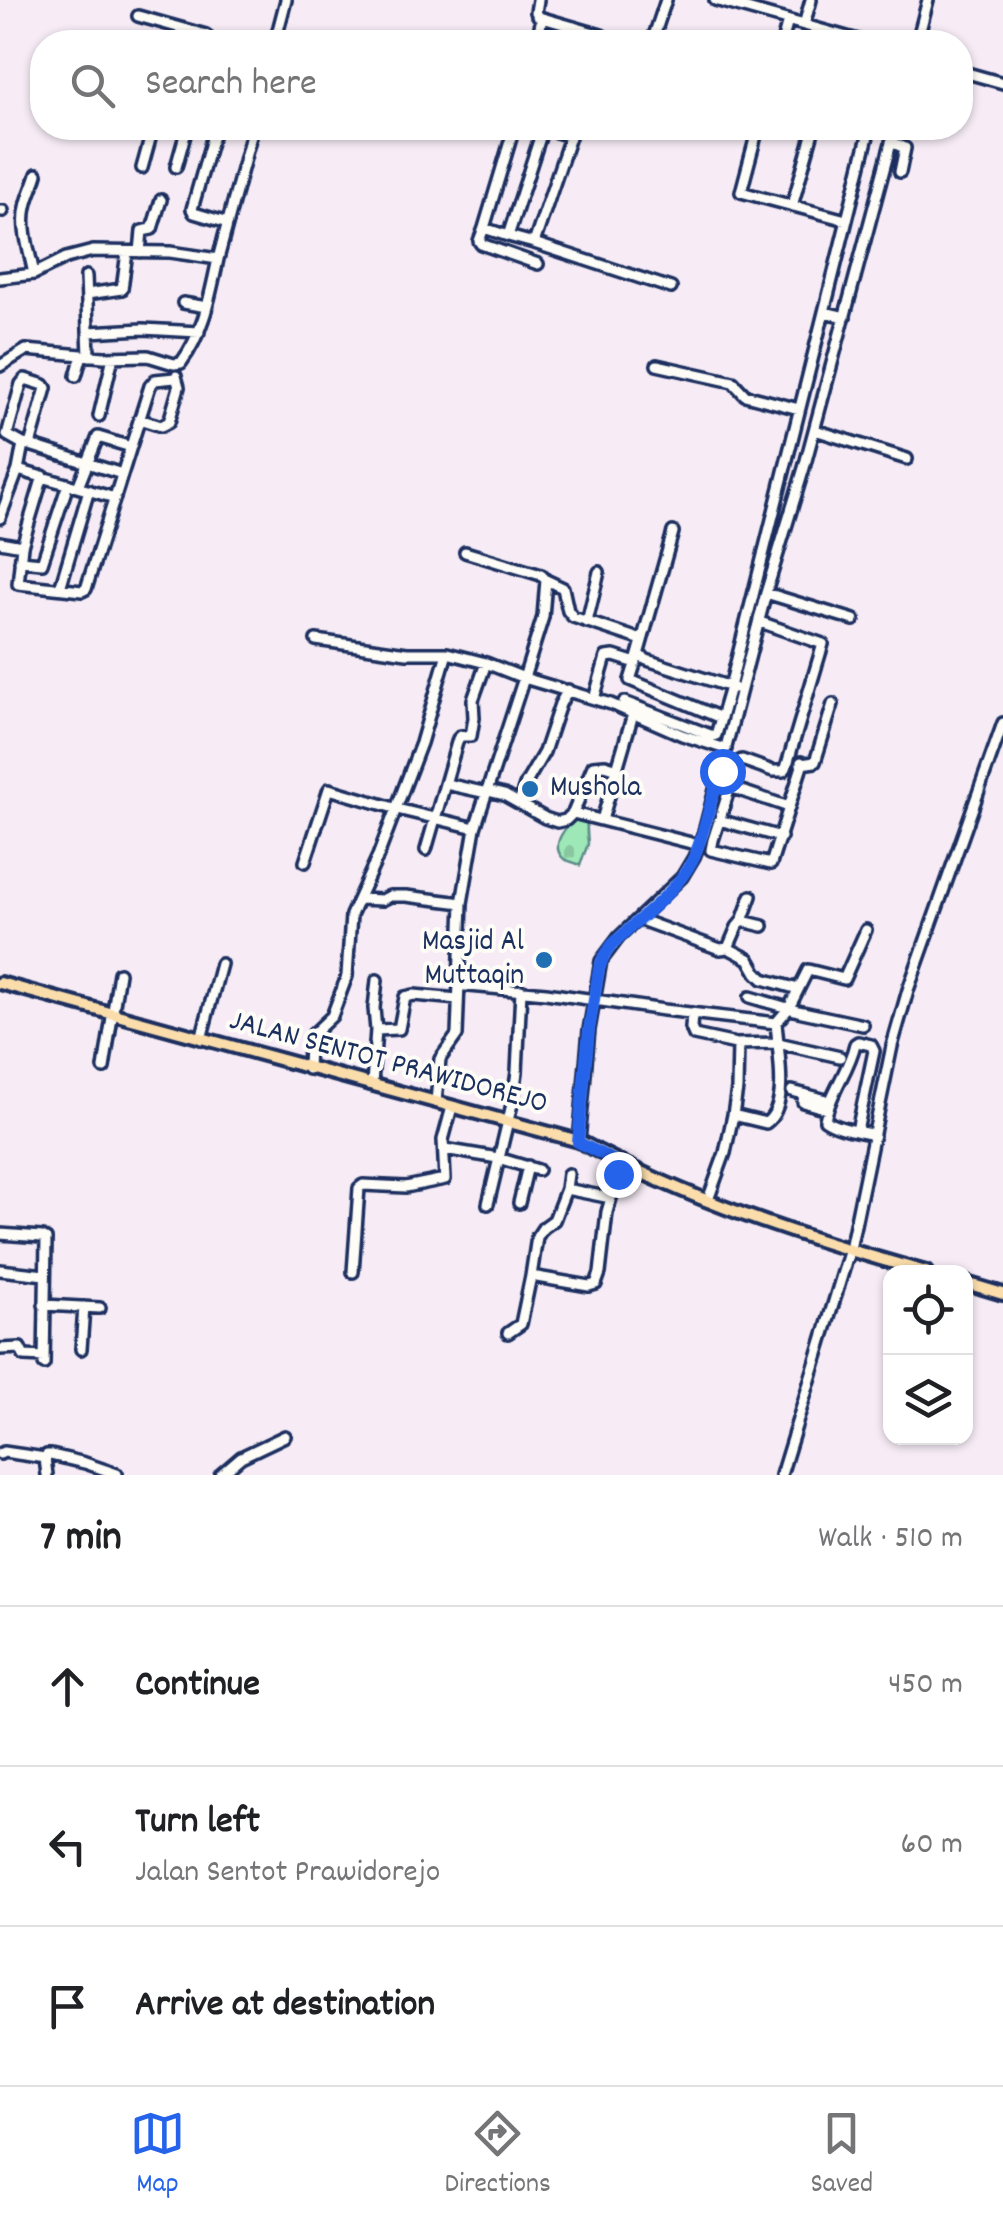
<!DOCTYPE html>
<meta charset="utf-8">
<style>
body{margin:0;font-family:Dekko,sans-serif;background:#f6f6f6;color:#202124}
.controls{position:absolute;right:30px;bottom:30px;display:grid;overflow:hidden;border-radius:20px;box-shadow:0 2px 8px #0004}
.controls button{width:90px;height:90px;display:grid;place-items:center;padding:0;border:0;border-bottom:2px solid #e0e0e0;background:#fff;color:#202124;font:50px sans-serif}
.stop{position:absolute;width:30px;height:30px;margin:-22px;border:8px solid #2563eb;border-radius:50%;background:#fff}
.stop.end{background:#2563eb;border-color:#fff;box-shadow:0 2px 10px #0008}
.list{margin:0;padding:0;list-style:none}
h2{display:flex;justify-content:space-between;align-items:center;height:130px;margin:0;padding:0 40px;font-size:42px}
h2 small{font-size:32px;font-weight:400;color:#757577}
.list li{display:grid;grid-template-columns:65px 1fr auto;gap:30px;align-items:center;box-sizing:border-box;height:160px;padding:0 40px;border-top:2px solid #e0e0e0}
.list b{display:block;font-size:38px;white-space:nowrap}
.list p{margin:0;font-size:32px;white-space:nowrap;color:#757577}
.list em{font-size:32px;font-style:normal;color:#757577}
.icon{flex:none;width:55px;height:55px;fill:none;stroke:currentColor;stroke-width:2;stroke-linecap:round;stroke-linejoin:round}
.map{position:relative;flex:none;width:1003px;height:1475px;overflow:hidden}
.search{position:absolute;background:#fff;box-shadow:0 2px 8px #0004;left:30px;right:30px;top:30px;height:110px;display:flex;align-items:center;gap:25px;box-sizing:border-box;padding:0 35px;border-radius:40px;color:#757577;font-size:38px}
.sheet{height:610px;background:#fff}
nav{display:flex;justify-content:space-around;align-items:center;box-sizing:border-box;height:140px;border-top:2px solid #e0e0e0;background:#fff;font-size:28px;color:#757577}
nav a{display:grid;justify-items:center;gap:5px}
nav .on{color:#2563eb}
.map>svg:first-child{display:block}
.cemetery{fill:url(#cemetery-stones);stroke:#5c8c8a;stroke-width:2.5}
.lines{fill:none;stroke-linecap:round;stroke-linejoin:round}
.minor-casing{stroke:#1b2f5e;stroke-width:16}
.major-casing{stroke:#1b2f5e;stroke-width:18}
.minor{stroke:#fdfcf7;stroke-width:9}
.major{stroke:#fbddab;stroke-width:10}
.route{stroke:#2563eb;stroke-width:12}
.poi-dot{fill:#1f6fb2;stroke:#fdfcf7;stroke-width:4}
.labels{text-anchor:middle;dominant-baseline:central;stroke-width:8;stroke-linejoin:round;paint-order:stroke}
.poi-label{font-size:30px;fill:#1b2f5e;stroke:#fdfcf7;text-anchor:start}
.street-label{font-size:30px;fill:#1b2f5e;stroke:#fdfcf7}
</style>
<div class="map">
<svg width="1003" height="1475" viewBox="0 0 1003 1475">
<defs>
<pattern id="cemetery-stones" width="16" height="16" patternUnits="userSpaceOnUse" patternTransform="scale(2.5)"><rect width="16" height="16" fill="#9ee8b7"/><path d="M2 7V4a2 2 0 0 1 4 0v3zM10 15v-3a2 2 0 0 1 4 0v3z" fill="#88c7a0"/></pattern>
</defs>
<rect width="100%" height="100%" fill="#f7ecf6"/>
<filter id="ink" filterUnits="userSpaceOnUse"><feTurbulence type="fractalNoise" baseFrequency=".01" numOctaves="2"/><feDisplacementMap in="SourceGraphic" scale="20" xChannelSelector="R" yChannelSelector="G"/><feConvolveMatrix kernelMatrix="1 2 1 2 8 2 1 2 1" color-interpolation-filters="sRGB"/></filter>
<g filter="url(#ink)">
<path class="cemetery" d="M579,817h7l2,27 -8,21c-1,-1 -15,-5 -16,-6 -16,-14 3,-35 15,-42z"/>
<g class="lines">
<g class="minor-casing">
<path id="minor" d="M538,0l-2,12 3,5 62,18v7
M715,0l150,42
M138,16l68,19 4,7
M804,25l7,-25
M275,42l11,-42
M536,42l6,-23
M569,42l5,-15
M652,42l14,-42
M782,42l6,-21
M917,42l11,-42
M960,71l43,12
M215,128l-23,81 2,4 34,10
M514,128l-30,100 24,8 35,-108 27,8
M758,128l-17,64 105,28
M891,142l14,6 -5,24
M176,167l11,-39
M142,168l11,-40
M792,206l22,-78
M0,211h3
M484,228l-5,13 2,3 57,20
M508,236l26,7 39,-115
M534,243l137,45
M140,252l2,-21 10,-2 9,-29
M34,274c-4,-21 -13,-46 -8,-67 2,-11 8,-22 11,-33
M86,276l3,80
M0,278l34,-4 32,-16 27,-7 77,1 48,7 35,-131
M87,294l35,-5 5,-37
M183,303l24,4
M845,317l-21,-5 46,-184
M89,332l54,-3 56,3
M657,365l76,17 12,13 54,14
M0,366l26,-16 78,7 44,-1 26,8 7,-1c23,-31 29,-67 37,-104
M76,376l6,-21
M99,416l14,-59
M139,419l22,7 8,-4 10,-35 -3,-11
M815,430l92,29
M30,445l92,29
M18,470l5,-26 7,1 16,-57 -2,-3 -19,-6 -4,5 -14,51 16,9
M78,487l20,-50 33,10
M0,518l18,-48 97,28
M673,532l-35,123 9,5 87,28
M0,542l22,4 21,-70
M22,546l-4,38 64,7 4,-2 64,-203 5,-6 20,-2
M465,552l76,23 5,5 -3,37 -19,61 87,26 71,31 44,14
M20,561l22,2 26,-79
M546,580l17,8 5,23 5,6 69,23
M60,588l29,-98
M766,593l88,27
M587,622l12,-50
M316,640l91,13h40l39,10 38,15 -49,150 -13,75 -5,132 -17,24 -4,43
M638,655l-8,25 91,38
M594,699l12,-42 8,-1 22,7
M624,702l89,34 3,-1 14,-48 94,-375
M801,764l14,-2 18,-58
M446,784l41,9
M730,787l59,20 -18,57 -60,-14 2,-10 25,-78 4,-2 31,11h10l3,-3 37,-124 -63,-22
M488,791l16,4 41,23 12,4 9,-2 7,-7 126,32
M519,803l7,-20 18,-31 16,-48 8,-14
M789,807l13,-41 -1,-4
M573,813l20,-47 12,-1 13,4
M602,820l31,-106
M719,820l62,17
M426,850l32,-111 3,-3h10l3,-18 -1,-18 13,-37
M305,862l24,-73 72,21 74,18
M359,899l23,1 8,-4h16l56,7
M638,919l82,30 8,-1 9,-21 5,-6 21,5
M742,921l9,-25
M728,948l21,11 8,14 6,6 35,10
M458,985l88,8 118,17 112,13 13,-15 19,-38 36,9 22,-49
M750,997l48,14 65,14
M692,1013l-1,15 3,7 42,9 42,-1 -2,-20
M376,1030l-2,-22 3,-28
M201,1039l20,-75
M104,1068l15,-95
M308,1069l1,-25 4,-10 19,-18 15,-40 4,-61 27,-59 43,-113 26,-90
M372,1084l4,-54 23,-1 6,-32 9,-2 44,4
M792,1091l38,10
M804,1094l-1,8 24,7
M733,1115l4,-26 1,-45
M857,1131l17,-80 -3,-6 -13,-3 -3,2c-6,27 -25,48 -30,76 13,9 33,11 49,15
M579,1141l10,-111 12,-69 18,-24 63,-60 12,-20 10,-25 62,-239 38,-125 91,-340
M444,1149l54,9 40,12
M566,1189l2,-15
M611,1198l-45,-9 -12,31 -11,8 -6,9 -6,39 58,10 7,-2 4,-11 7,-61 14,-48
M708,1200l17,-47 8,-38 33,8c21,-16 14,-56 12,-80l62,14
M519,1203l9,-37
M488,1204l25,-104 4,-28 4,-82
M0,1234l42,3 4,2 -2,125
M0,1270l45,5
M353,1272l6,-84 4,-3 43,2 39,-8 -2,-39 9,-33
M44,1305l56,3
M508,1333l13,-9 10,-48
M0,1349l20,-1 4,8 20,1
M81,1349l3,-42
M0,1454l4,-2 41,6 2,17
M46,1458l1,-3h4l34,8 32,11
M220,1475l21,-18 44,-21
M781,1475l69,-226 42,-203 16,-56 95,-267"/>
</g>
<g class="major-casing">
<path id="major" d="M0,983l579,158c108,59 228,98 347,131
M966,1283l37,11"/>
</g>
<use href="#minor" class="minor"/>
<use href="#major" class="major"/>
</g>
</g>
<g class="lines" filter="url(#ink)">
<path class="route" d="M618,1174l3,-10 -43,-22 11,-112 10,-61 5,-13 8,-11c26,-27 64,-51 81,-86 13,-27 17,-63 29,-88"/>
</g>
<g class="poi-dot">
<circle cx="530" cy="789" r="10"/>
<circle cx="544" cy="960" r="10"/>
</g>
<g class="labels">
<g class="poi-label">
<text x="550" y="789">Mushola</text>
<text x="524" y="943" text-anchor="end">Masjid Al<tspan x="524" dy="34">Muttaqin</tspan></text>
</g>
<g class="street-label">
<text transform="translate(388 1064) rotate(15)">JALAN SENTOT PRAWIDOREJO</text>
</g>
</g>
</svg>
<div class="controls">
<button><svg class="icon" aria-label="locate" viewBox="0 0 24 24"><circle cx="12" cy="12" r="6"/><path d="M12 2v4M12 18v4M2 12h4M18 12h4"/></svg></button>
<button><svg class="icon" aria-label="layers" viewBox="0 0 24 24"><path d="M12 4l9 5-9 5-9-5zM3 14l9 5 9-5"/></svg></button>
</div>
<div class="stop" style="left:722px;top:771px"></div>
<div class="stop end" style="left:618px;top:1174px"></div>
<div class="search"><svg class="icon" aria-label="search" viewBox="0 0 24 24"><circle cx="10" cy="10" r="6"/><path d="M15 15l6 6"/></svg>Search here</div>
</div>
<section class="sheet">
<h2>7 min<small>Walk · 510 m</small></h2>
<ul class="list">
<li><svg class="icon" aria-label="ahead" viewBox="0 0 24 24"><path d="M12 20V5M6 11l6-6 6 6"/></svg><div><b>Continue</b></div><em>450 m</em></li>
<li><svg class="icon" aria-label="left" viewBox="0 0 24 24"><path d="M17 20v-9H6M10 6l-5 5 5 5"/></svg><div><b>Turn left</b><p>Jalan Sentot Prawidorejo</p></div><em>60 m</em></li>
<li><svg class="icon" aria-label="arrive" viewBox="0 0 24 24"><path d="M6 21V4h12l-3 4 3 4H6"/></svg><div><b>Arrive at destination</b></div></li>
</ul>
</section>
<nav>
<a class="on"><svg class="icon" aria-label="map" viewBox="0 0 24 24"><path d="M3 6l6-2 6 2 6-2v14l-6 2-6-2-6 2zM9 4v14M15 6v14"/></svg>Map</a>
<a><svg class="icon" aria-label="directions" viewBox="0 0 24 24"><path d="M12 3l9 9-9 9-9-9zM9 14v-3h6M13 9l2 2-2 2"/></svg>Directions</a>
<a><svg class="icon" aria-label="saved" viewBox="0 0 24 24"><path d="M7 4h10v16l-5-4-5 4z"/></svg>Saved</a>
</nav>
